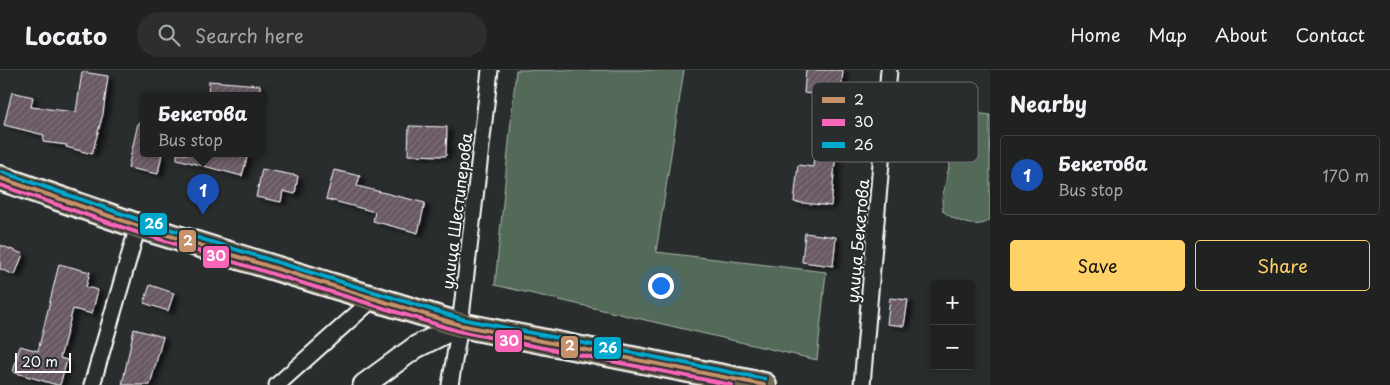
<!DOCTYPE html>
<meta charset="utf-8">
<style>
body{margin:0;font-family:"Playpen Sans",sans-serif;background:#2d2f2f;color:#f1f3f6}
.controls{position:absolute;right:15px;bottom:15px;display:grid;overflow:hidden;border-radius:5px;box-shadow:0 2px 8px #0003}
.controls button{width:45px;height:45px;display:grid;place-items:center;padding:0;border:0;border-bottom:1px solid #3d3f40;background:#202222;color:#f1f3f6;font:25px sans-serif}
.scale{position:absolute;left:15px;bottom:12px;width:56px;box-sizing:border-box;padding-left:5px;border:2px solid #fff;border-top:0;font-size:14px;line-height:18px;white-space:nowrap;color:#fff;-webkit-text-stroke:4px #2a2d2e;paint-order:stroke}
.you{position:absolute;left:660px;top:215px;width:18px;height:18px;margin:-12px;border:4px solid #fff;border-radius:50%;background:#1a73e8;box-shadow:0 0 0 8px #1a73e833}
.badge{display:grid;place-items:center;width:32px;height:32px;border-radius:50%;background:#ffd166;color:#fff;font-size:16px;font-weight:700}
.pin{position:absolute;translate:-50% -41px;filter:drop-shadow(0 1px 2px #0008)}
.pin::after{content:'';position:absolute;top:26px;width:18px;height:15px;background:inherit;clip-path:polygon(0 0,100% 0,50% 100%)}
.popup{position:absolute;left:140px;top:22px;width:125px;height:65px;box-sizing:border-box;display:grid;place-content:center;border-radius:5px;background:#202222;filter:drop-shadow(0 1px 4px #0005);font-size:16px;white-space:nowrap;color:#a2a4a5}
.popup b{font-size:19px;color:#f1f3f6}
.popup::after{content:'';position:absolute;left:50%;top:100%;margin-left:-10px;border:10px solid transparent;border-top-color:#202222}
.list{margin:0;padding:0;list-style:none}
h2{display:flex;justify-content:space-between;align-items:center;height:65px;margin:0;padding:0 20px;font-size:21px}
h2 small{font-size:16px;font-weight:400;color:#a2a4a5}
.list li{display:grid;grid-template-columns:32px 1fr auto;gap:15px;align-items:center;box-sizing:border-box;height:80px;margin:0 10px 10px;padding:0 10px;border:1px solid #3d3f40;border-radius:5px}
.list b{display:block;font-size:19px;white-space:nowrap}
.list p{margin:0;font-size:16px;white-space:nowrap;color:#a2a4a5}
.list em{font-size:16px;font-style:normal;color:#a2a4a5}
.actions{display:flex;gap:10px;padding:15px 20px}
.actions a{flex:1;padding:11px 0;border:1px solid #ffd166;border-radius:5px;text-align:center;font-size:18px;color:#ffd166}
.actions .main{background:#ffd166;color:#111}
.icon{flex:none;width:28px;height:28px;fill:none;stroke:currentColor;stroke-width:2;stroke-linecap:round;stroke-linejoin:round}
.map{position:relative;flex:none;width:990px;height:315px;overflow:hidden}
header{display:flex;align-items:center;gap:30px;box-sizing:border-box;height:70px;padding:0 25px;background:#202222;border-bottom:1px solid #3d3f40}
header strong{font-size:24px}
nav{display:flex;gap:28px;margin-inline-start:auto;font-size:18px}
.search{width:350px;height:45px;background:#2d2f2f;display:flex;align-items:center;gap:12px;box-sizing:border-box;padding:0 18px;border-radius:28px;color:#a2a4a5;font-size:19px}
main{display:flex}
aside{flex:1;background:#202222}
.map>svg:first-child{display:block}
.green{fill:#536b58;stroke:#a9b5ac}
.building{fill:url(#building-hatch);stroke:#fff;filter:url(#shadow)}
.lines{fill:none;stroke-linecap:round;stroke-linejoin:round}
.street-casing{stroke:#fff;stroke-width:19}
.secondary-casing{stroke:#fff;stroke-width:25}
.primary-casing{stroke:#fff;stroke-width:28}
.street{stroke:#2a2d2e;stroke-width:15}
.secondary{stroke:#2a2d2e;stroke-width:21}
.primary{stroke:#736b52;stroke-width:24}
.bus-1-casing{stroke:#2a2d2e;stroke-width:8}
.bus-2-casing{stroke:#2a2d2e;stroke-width:8}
.bus-3-casing{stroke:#2a2d2e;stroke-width:8}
.bus-1{stroke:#c7916a;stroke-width:4}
.bus-2{stroke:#fa66b7;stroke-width:4}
.bus-3{stroke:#00a9ce;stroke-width:4}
.labels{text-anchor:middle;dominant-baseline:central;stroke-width:4;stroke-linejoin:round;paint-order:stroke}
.street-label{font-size:16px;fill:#fff;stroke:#2a2d2e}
.key{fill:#2a2d2e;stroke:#6a6c6d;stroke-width:1}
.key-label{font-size:14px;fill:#fff}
.line-badge{stroke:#2a2d2e;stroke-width:2}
.badge-label{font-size:14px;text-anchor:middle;font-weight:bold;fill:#fff}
</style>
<header>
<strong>Locato</strong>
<div class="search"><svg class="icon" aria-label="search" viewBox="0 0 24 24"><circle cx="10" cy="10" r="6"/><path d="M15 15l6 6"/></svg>Search here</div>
<nav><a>Home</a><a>Map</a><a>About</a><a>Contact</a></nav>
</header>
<main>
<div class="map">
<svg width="990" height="315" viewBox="0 0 990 315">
<defs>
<pattern id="building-hatch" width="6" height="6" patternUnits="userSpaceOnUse" patternTransform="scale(1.25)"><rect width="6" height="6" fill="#685863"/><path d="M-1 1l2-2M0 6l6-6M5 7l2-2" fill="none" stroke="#7f717a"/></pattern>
<filter id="shadow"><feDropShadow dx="5.5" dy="3" stdDeviation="2.5" flood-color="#0009"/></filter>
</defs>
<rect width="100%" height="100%" fill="#2a2d2e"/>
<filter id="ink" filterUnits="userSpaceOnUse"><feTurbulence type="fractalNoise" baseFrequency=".02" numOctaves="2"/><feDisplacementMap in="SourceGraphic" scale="10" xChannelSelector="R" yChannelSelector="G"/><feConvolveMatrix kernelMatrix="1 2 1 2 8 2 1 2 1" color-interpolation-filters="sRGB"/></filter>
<g filter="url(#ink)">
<path class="green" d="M516,0h168l-28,182 170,20 -9,88 -322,-75z
M968,42l22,3v105c-13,10 -36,1 -47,-9l-1,-12 16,-74 3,-10z"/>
<path class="building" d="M806,0h37l-3,38h3l-2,35h-4l-6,63 -37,-4 4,-37 15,2 6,-72 -15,-2z
M82,2l26,4 -5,38 -11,40 -26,-7 1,-2 -24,-3 1,-7 -40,-10 8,-33 21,5 -2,10 45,5z
M209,11l51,4v11h-52z
M138,53l6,1v30h18l-4,20 -30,-6z
M409,56l38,1 -1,29 -38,-1z
M177,84h71l-6,22 -65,-17z
M262,99l36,7 -3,18 -12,-3 -2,11 -25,-5z
M334,100l26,6 -3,10 68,17 -7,30 -45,-12 2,-9 -49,-13z
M805,163l31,4 -3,29 -31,-4z
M0,175l23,9 -8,21 -15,-6z
M59,194l31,8 -4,15 12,3 -6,24 -19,-5 -13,49 7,2 -7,25h-3l-44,-13 7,-26 18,5z
M150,215l24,8 -6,18 -24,-8z
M890,228l18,2 -4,26 -17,-2z
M134,259l29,8 -13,48h-28z"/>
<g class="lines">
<g class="street-casing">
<path id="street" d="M92,315l46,-159
M277,315l95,-85
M450,315l10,-60 30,-255
M862,315l27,-315"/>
</g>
<g class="secondary-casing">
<path id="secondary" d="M364,315l52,-38 44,-22"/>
</g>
<g class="primary-casing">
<path id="primary" d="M0,108l138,48 322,99 304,60"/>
</g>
<use href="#street" class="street"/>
<use href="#secondary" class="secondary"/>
<use href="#primary" class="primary"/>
<g class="bus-1-casing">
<path id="bus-1" d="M0,108l138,48 322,99 304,60"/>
</g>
<g class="bus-2-casing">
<path id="bus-2" d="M0,115l136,47 322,99 274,54"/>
</g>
<g class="bus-3-casing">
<path id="bus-3" d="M2,102l138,48 322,99 303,60"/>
</g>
<use href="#bus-1" class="bus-1"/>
<use href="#bus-2" class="bus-2"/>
<use href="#bus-3" class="bus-3"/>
</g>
</g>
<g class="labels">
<g class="street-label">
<text transform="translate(456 141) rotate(-83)">улица Шестиперова</text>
<text transform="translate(857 171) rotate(-85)">улица Бекетова</text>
</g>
</g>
<rect x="812" y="12" width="166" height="80" rx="8" class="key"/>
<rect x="822" y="27" width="23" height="6" fill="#c7916a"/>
<rect x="822" y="49" width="23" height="7" fill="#fa66b7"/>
<rect x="822" y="72" width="23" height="6" fill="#00a9ce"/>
<g class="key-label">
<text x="854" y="35">2</text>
<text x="854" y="57">30</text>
<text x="854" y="80">26</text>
</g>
<g class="line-badge">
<rect x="139" y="142" width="29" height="24" rx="5" fill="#00a9ce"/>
<rect x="178" y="159" width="19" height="24" rx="5" fill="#c7916a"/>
<rect x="202" y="175" width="28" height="24" rx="5" fill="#fa66b7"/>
<rect x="494" y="259" width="29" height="24" rx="5" fill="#fa66b7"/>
<rect x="560" y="265" width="19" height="24" rx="5" fill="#c7916a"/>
<rect x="593" y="266" width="29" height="24" rx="5" fill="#00a9ce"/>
</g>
<g class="badge-label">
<text x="154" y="159">26</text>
<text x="188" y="176">2</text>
<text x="216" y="191">30</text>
<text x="509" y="276">30</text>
<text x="570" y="281">2</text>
<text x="608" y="283">26</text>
</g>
</svg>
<div class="controls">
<button>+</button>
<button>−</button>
</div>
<div class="scale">20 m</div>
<div class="you"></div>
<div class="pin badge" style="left:203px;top:145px;background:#1a4fb4">1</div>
<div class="popup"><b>Бекетова</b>Bus stop</div>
</div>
<aside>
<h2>Nearby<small></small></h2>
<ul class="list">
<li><span class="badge" style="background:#1a4fb4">1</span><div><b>Бекетова</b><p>Bus stop</p></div><em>170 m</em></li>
</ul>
<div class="actions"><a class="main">Save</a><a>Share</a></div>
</aside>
</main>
